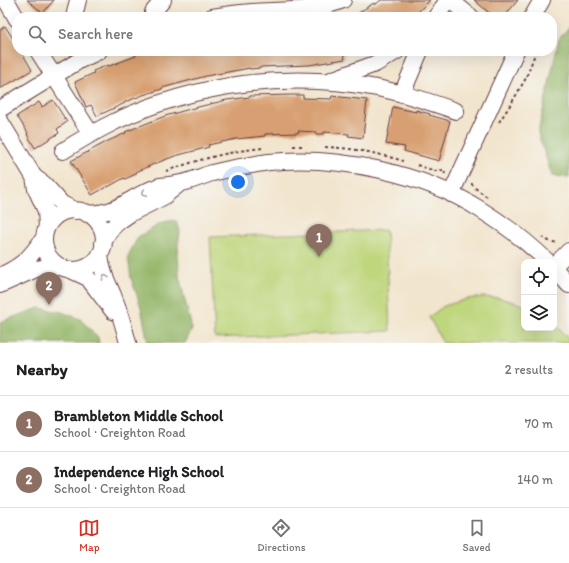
<!DOCTYPE html>
<meta charset="utf-8">
<style>
body{margin:0;font-family:Itim,sans-serif;background:#f2f2f2;color:#202124}
.controls{position:absolute;right:12px;bottom:12px;display:grid;overflow:hidden;border-radius:8px;box-shadow:0 4px 16px #0002}
.controls button{width:36px;height:36px;display:grid;place-items:center;padding:0;border:0;border-bottom:1px solid #e0e0e0;background:#fff;color:#202124;font:20px sans-serif}
.you{position:absolute;left:238px;top:182px;width:14px;height:14px;margin:-10px;border:3px solid #fff;border-radius:50%;background:#1a73e8;box-shadow:0 0 0 6px #1a73e833}
.badge{display:grid;place-items:center;width:26px;height:26px;border-radius:50%;background:#d93025;color:#fff;font-size:13px;font-weight:700}
.pin{position:absolute;translate:-50% -33px;filter:drop-shadow(0 1px 2px #0008)}
.pin::after{content:'';position:absolute;top:21px;width:14px;height:12px;background:inherit;clip-path:polygon(0 0,100% 0,50% 100%)}
.list{margin:0;padding:0;list-style:none}
h2{display:flex;justify-content:space-between;align-items:center;height:52px;margin:0;padding:0 16px;font-size:17px}
h2 small{font-size:13px;font-weight:400;color:#757577}
.list li{display:grid;grid-template-columns:26px 1fr auto;gap:12px;align-items:center;box-sizing:border-box;height:56px;padding:0 16px;border-top:1px solid #e0e0e0}
.list b{display:block;font-size:15px;white-space:nowrap}
.list p{margin:0;font-size:13px;white-space:nowrap;color:#757577}
.list em{font-size:13px;font-style:normal;color:#757577}
.icon{flex:none;width:22px;height:22px;fill:none;stroke:currentColor;stroke-width:2;stroke-linecap:round;stroke-linejoin:round}
.map{position:relative;flex:none;width:569px;height:343px;overflow:hidden}
.search{position:absolute;background:#fff;box-shadow:0 4px 16px #0002;left:12px;right:12px;top:12px;height:44px;display:flex;align-items:center;gap:10px;box-sizing:border-box;padding:0 14px;border-radius:16px;color:#757577;font-size:15px}
.sheet{height:164px;background:#fff}
nav{display:flex;justify-content:space-around;align-items:center;box-sizing:border-box;height:56px;border-top:1px solid #e0e0e0;background:#fff;font-size:11px;color:#757577}
nav a{display:grid;justify-items:center;gap:2px}
nav .on{color:#d93025}
.map>svg:first-child{display:block}
.green{fill:#bed67b;stroke:#847a53}
.forest{fill:#96b76b;stroke:#706b4b}
.building{fill:#d8a072}
.lines{fill:none;stroke-linecap:round;stroke-linejoin:round}
.minor-casing{stroke:#633d43;stroke-width:18}
.path{stroke:#633d43;stroke-width:2;stroke-dasharray:3 3;stroke-linecap:butt}
.minor{stroke:#fff;stroke-width:16}
.oneway{stroke:#ae9aa0}
</style>
<div class="map">
<svg width="569" height="343" viewBox="0 0 569 343">
<rect width="100%" height="100%" fill="#f6f6f2"/>
<filter id="ink" filterUnits="userSpaceOnUse"><feTurbulence type="fractalNoise" baseFrequency=".025" numOctaves="2"/><feDisplacementMap in="SourceGraphic" scale="8" xChannelSelector="R" yChannelSelector="G"/><feConvolveMatrix kernelMatrix="1 2 1 2 8 2 1 2 1" color-interpolation-filters="sRGB"/></filter>
<filter id="wash" filterUnits="userSpaceOnUse"><feTurbulence type="fractalNoise" baseFrequency=".012" numOctaves="4" result="noise"/><feDisplacementMap in="SourceGraphic" scale="16" xChannelSelector="R" yChannelSelector="G"/><feGaussianBlur stdDeviation="0.9" result="paint"/><feColorMatrix in="noise" values="0 0 0 0 0 0 0 0 0 0 0 0 0 0 0 0 0 1.4 0 .05"/><feComposite in="paint" operator="in"/></filter>
<g filter="url(#wash)">
<rect width="100%" height="100%" fill="#f2e5cd"/>
<path class="green" d="M386,230l4,101 -175,7 -5,-101z
M482,297l17,1 25,7v23h30v-4l14,14 1,5h-126l-14,-26 15,-11 23,-7z"/>
<path class="forest" d="M569,27v151l-17,-2 -14,-43 21,-94z
M177,221l3,11 -2,13 1,31 13,53 -7,14h-37l-7,-36 -10,-29 -3,-22 10,-19 24,-14z
M39,308l23,4 18,7 18,18 1,6h-99v-21z"/>
<g id="blocks">
<path class="building" d="M27,0h27l-11,13z
M381,0h49l-17,17h-61l22,-14 1,2z
M474,0h44l-14,17h-10z
M5,26l12,19v6h4l11,19 -32,19v-59z
M145,51h198l2,8 -36,6h-1l-47,2v1l-11,1v-1l-44,8 -44,12v1l-19,6 -18,7v1l-28,13 -6,-11 -5,2 -11,-25 19,-9 -1,-2 15,-6 1,1 27,-10 -1,-2z
M290,95h13v3l28,1 1,-3 35,4 -4,38 -15,-2 1,-2 -25,-2v2h-8v-2l-18,-1v2l-33,1v2l-29,3 -28,6 1,2 -34,9 -21,8 -18,8v2l-11,5 -1,-1 -16,9v-1l-16,9 -21,-34 37,-20 18,-8 -1,-1 40,-16 25,-7 37,-9 23,-3v-1z
M53,100l14,22 -10,7 2,4 -24,15 -8,-14 1,-1 -11,-17 22,-14 3,5z
M393,107l23,5v-2l14,4 -1,1 21,6 -11,40 -35,-10 1,-4 -19,-3z"/>
</g>
</g>
<g filter="url(#ink)">
<use href="#blocks" fill-opacity="0" stroke="#633d43" stroke-width="1"/>
<g class="lines">
<g class="minor-casing">
<path id="minor" d="M6,0l11,19
M450,0l21,17
M153,12l10,-12
M74,17l4,-17
M212,17c13,-2 27,-4 40,-5 30,-2 63,0 91,-12
M436,17l12,-17
M532,17l10,-17
M38,51l53,83
M331,80l44,-16 22,-13
M402,94l18,-43
M0,109l80,-49 19,-9
M0,121l34,56 2,12 10,22 1,16
M63,151c17,-11 35,-21 53,-30 81,-38 173,-50 261,-33 27,5 53,14 79,23
M34,177l10,7 18,20 14,7
M451,194l65,-143
M44 240a30 30 0 1 1 60 0a30 30 0 1 1-60 0Z
M87,214c8,-1 17,-1 24,-4 4,-1 7,-3 11,-5 11,-6 26,-16 38,-19 7,-1 14,-1 21,-3 11,-2 21,-7 31,-10 19,-5 38,-8 57,-11 67,-7 155,11 212,48 24,15 47,32 67,52
M103,243l6,-12 9,-9 13,-9 32,-16 15,-12
M100,254c1,16 7,27 13,41 6,15 11,32 15,48
M554,266l15,-15
M554,268l15,17
M71,270l17,8 25,33
M4,274c20,-9 27,-18 40,-36
M0,285l36,-16 11,-2h13"/>
</g>
<path class="path" d="M499,122l12,-18 15,-26 10,-27
M293,146h10
M325,147c27,1 53,6 78,14
M417,165l18,6 9,-1 1,4
M166,171c31,-11 64,-20 97,-23
M471,184h1l2,3 13,10
M542,237c4,3 9,6 15,5v1"/>
<use href="#minor" class="minor"/>
</g>
<defs><path id="oneway-chevron" d="M-2-3.5L2.5 0L-2 3.5" fill="none" stroke-width="1.6" stroke-linecap="round" stroke-linejoin="round"/></defs>
<g class="oneway">
<use href="#oneway-chevron" transform="translate(144 193) rotate(154)"/>
<use href="#oneway-chevron" transform="translate(105 277) rotate(-110)"/>
</g>
</g>
</svg>
<div class="controls">
<button><svg class="icon" aria-label="locate" viewBox="0 0 24 24"><circle cx="12" cy="12" r="6"/><path d="M12 2v4M12 18v4M2 12h4M18 12h4"/></svg></button>
<button><svg class="icon" aria-label="layers" viewBox="0 0 24 24"><path d="M12 4l9 5-9 5-9-5zM3 14l9 5 9-5"/></svg></button>
</div>
<div class="you"></div>
<div class="pin badge" style="left:319px;top:257px;background:#8d6e63">1</div>
<div class="pin badge" style="left:49px;top:305px;background:#8d6e63">2</div>
<div class="search"><svg class="icon" aria-label="search" viewBox="0 0 24 24"><circle cx="10" cy="10" r="6"/><path d="M15 15l6 6"/></svg>Search here</div>
</div>
<section class="sheet">
<h2>Nearby<small>2 results</small></h2>
<ul class="list">
<li><span class="badge" style="background:#8d6e63">1</span><div><b>Brambleton Middle School</b><p>School · Creighton Road</p></div><em>70 m</em></li>
<li><span class="badge" style="background:#8d6e63">2</span><div><b>Independence High School</b><p>School · Creighton Road</p></div><em>140 m</em></li>
</ul>
</section>
<nav>
<a class="on"><svg class="icon" aria-label="map" viewBox="0 0 24 24"><path d="M3 6l6-2 6 2 6-2v14l-6 2-6-2-6 2zM9 4v14M15 6v14"/></svg>Map</a>
<a><svg class="icon" aria-label="directions" viewBox="0 0 24 24"><path d="M12 3l9 9-9 9-9-9zM9 14v-3h6M13 9l2 2-2 2"/></svg>Directions</a>
<a><svg class="icon" aria-label="saved" viewBox="0 0 24 24"><path d="M7 4h10v16l-5-4-5 4z"/></svg>Saved</a>
</nav>
